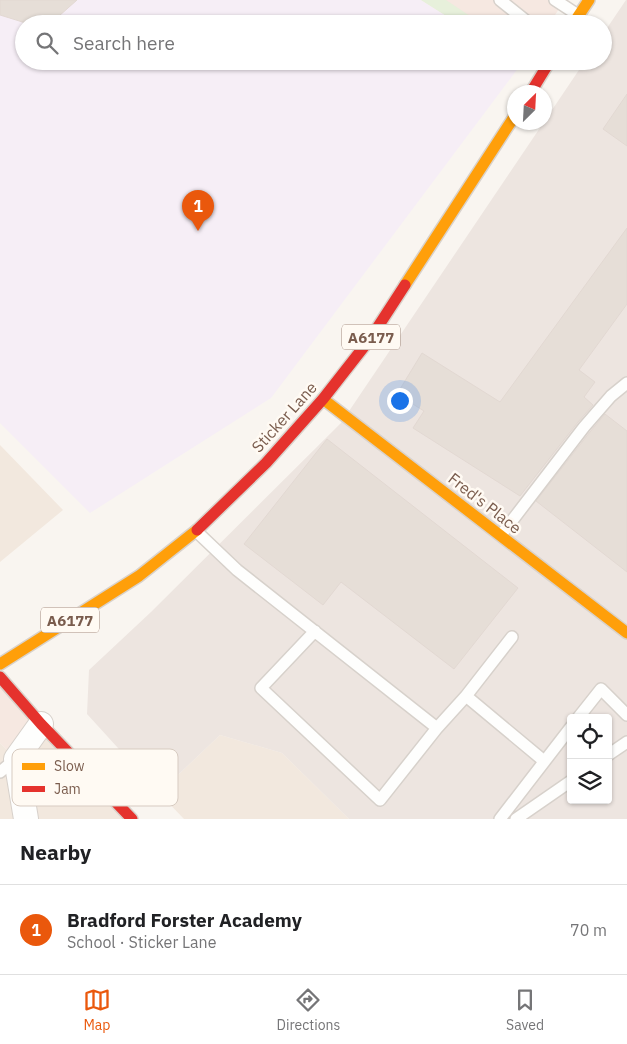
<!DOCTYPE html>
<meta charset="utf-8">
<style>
body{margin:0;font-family:"IBM Plex Sans",sans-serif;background:#f2f2f2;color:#202124}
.controls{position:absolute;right:15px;bottom:15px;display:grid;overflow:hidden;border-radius:5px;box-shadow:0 1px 4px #0004}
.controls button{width:45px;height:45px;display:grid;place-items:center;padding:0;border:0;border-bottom:1px solid #e0e0e0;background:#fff;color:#202124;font:25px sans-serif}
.compass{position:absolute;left:507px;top:85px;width:45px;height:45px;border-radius:50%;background:#fff;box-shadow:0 1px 4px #0004;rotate:24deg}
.you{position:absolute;left:399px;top:400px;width:18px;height:18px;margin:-12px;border:4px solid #fff;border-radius:50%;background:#1a73e8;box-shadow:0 0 0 8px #1a73e833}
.badge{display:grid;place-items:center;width:32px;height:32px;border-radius:50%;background:#ea580c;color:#fff;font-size:16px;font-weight:700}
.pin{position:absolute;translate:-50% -41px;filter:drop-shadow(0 1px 2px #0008)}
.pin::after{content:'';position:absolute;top:26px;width:18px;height:15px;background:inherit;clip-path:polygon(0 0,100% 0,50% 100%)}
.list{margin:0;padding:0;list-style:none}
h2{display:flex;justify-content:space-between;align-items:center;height:65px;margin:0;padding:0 20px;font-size:21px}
h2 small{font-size:16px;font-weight:400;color:#757577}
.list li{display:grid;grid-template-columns:32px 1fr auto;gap:15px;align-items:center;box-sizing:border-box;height:90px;padding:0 20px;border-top:1px solid #e0e0e0}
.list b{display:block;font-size:19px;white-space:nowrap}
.list p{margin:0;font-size:16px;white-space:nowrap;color:#757577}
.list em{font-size:16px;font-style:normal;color:#757577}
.icon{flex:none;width:28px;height:28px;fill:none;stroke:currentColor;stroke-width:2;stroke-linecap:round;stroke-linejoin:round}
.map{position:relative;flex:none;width:627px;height:819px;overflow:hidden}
.search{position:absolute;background:#fff;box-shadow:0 1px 4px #0004;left:15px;right:15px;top:15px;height:55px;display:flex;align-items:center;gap:12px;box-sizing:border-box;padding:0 18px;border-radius:28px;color:#757577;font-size:19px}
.sheet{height:155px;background:#fff}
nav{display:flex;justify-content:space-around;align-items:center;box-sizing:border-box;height:70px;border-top:1px solid #e0e0e0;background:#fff;font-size:14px;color:#757577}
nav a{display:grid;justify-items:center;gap:2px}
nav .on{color:#ea580c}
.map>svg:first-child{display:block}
.residential{fill:#f2e8de}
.commercial{fill:#f6e8e1}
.industrial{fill:#ede5e0;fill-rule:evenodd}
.education{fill:#f6eef6}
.green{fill:#e7f0db}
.building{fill:#e6ded7;stroke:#e2d8d2}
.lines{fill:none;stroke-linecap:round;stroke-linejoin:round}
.lane-casing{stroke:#d7d1cb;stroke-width:14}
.street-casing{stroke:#d7d1cb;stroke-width:26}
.slow-casing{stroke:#d9d2cb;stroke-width:14}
.jam-casing{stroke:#d9d2cb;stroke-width:14}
.lane{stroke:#fefefd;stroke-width:11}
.street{stroke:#fefefd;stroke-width:24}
.slow{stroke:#ff9f0a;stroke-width:11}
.jam{stroke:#e5322d;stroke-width:11}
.labels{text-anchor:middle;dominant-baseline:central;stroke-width:5;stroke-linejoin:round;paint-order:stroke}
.shield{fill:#fffaf3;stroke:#a28b7f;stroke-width:1}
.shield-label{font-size:15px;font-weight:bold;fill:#7a5c4d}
.street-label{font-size:16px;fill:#7a5c4d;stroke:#fffaf3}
.key{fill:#fffaf3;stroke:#d7cbc1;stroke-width:1}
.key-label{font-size:14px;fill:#7a5c4d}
</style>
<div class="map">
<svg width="627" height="819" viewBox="0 0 627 819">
<rect width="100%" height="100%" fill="#f9f5f0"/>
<path class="residential" d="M0,445l63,65 -63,52z
M41,724l91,95h-132v-76l16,16z
M220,735l62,18 67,66h-165l-25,-26z"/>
<path class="commercial" d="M421,0h144l-16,24h-90z
M0,677l41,47 -25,35 -16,-16z"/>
<path class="industrial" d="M626,0h1v819h-278l-67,-66 -62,-18 -61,58 -72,-79 2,-44 62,-58 190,-189 244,-362h18v-27zM571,718h37v82h-37z"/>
<path class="education" d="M0,0h421l38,24h-435v37h495l3,2 -251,335 -181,115 -90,-90z"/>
<path class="green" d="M421,0h25l36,24h-23z"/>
<path class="building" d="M0,0h77l-27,24h-21l-29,-9z
M627,94v52l-24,-17z
M627,228v76l-48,66 16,12 -11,15 9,8 -15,17 -58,74 -107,-68 11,-17 -27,-17 25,-41 78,49z
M605,414l22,17v141l-91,-71 54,-69z
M327,439l191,149 -64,81 -113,-87 -18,23 -79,-61z"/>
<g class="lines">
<g class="lane-casing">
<path id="lane" d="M500,0l30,24
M555,0l23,15
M196,531l41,39 200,158 -57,72 -119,-112 54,-57
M501,535l83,-108 27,-31 16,-13
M466,696l46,-59
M578,718l23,-29 26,26
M437,728l29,-32 78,65
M608,755l19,-13
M0,772l16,-13
M500,819l71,-92
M516,819l55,-38"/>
</g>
<g class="street-casing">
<path id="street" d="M26,819l-10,-60 25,-35"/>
</g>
<g class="slow-casing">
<path id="slow" d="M573,24l16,-24
M405,285l109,-168
M323,399l304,234
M0,664l139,-88 58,-46"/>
</g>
<g class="jam-casing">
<path id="jam" d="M531,92l19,-31
M197,530l69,-67 57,-64 47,-60 35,-54
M0,677l41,47 91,95"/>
</g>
<use href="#lane" class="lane"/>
<use href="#street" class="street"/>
<use href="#slow" class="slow"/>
<use href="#jam" class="jam"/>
</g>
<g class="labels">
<g class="shield">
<rect x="342" y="324.5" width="58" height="25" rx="4"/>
<rect x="41" y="607.5" width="58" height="25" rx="4"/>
</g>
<g class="shield-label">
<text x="371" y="337">A6177</text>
<text x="70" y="620">A6177</text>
</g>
<g class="street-label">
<text transform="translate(284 417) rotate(-48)">Sticker Lane</text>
<text transform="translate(485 503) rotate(38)">Fred's Place</text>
</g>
</g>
<rect x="12" y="749" width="166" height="57" rx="8" class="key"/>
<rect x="22" y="763" width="23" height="7" fill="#ff9f0a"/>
<rect x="22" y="786" width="23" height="6" fill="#e5322d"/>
<g class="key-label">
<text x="54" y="771">Slow</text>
<text x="54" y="794">Jam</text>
</g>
</svg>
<div class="controls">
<button><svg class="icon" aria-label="locate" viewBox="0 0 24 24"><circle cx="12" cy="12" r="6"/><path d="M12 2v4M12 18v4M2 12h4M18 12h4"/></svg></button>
<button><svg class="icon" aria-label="layers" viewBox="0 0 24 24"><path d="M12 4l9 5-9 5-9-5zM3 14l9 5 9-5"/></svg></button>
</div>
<svg class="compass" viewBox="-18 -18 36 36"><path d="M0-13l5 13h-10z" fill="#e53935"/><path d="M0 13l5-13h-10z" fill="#757577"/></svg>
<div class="you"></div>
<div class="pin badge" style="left:198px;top:231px">1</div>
<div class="search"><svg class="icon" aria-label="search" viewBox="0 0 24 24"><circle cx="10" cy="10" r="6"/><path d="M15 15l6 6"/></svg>Search here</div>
</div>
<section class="sheet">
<h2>Nearby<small></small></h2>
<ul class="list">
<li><span class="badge">1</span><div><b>Bradford Forster Academy</b><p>School · Sticker Lane</p></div><em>70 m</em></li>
</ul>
</section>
<nav>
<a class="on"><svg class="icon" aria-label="map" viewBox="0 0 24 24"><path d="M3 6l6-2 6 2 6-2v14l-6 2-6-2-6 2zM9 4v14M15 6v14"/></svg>Map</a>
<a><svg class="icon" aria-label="directions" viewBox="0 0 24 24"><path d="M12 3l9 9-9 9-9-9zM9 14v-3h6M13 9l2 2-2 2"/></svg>Directions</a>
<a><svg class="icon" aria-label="saved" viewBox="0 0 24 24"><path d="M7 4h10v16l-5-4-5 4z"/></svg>Saved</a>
</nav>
